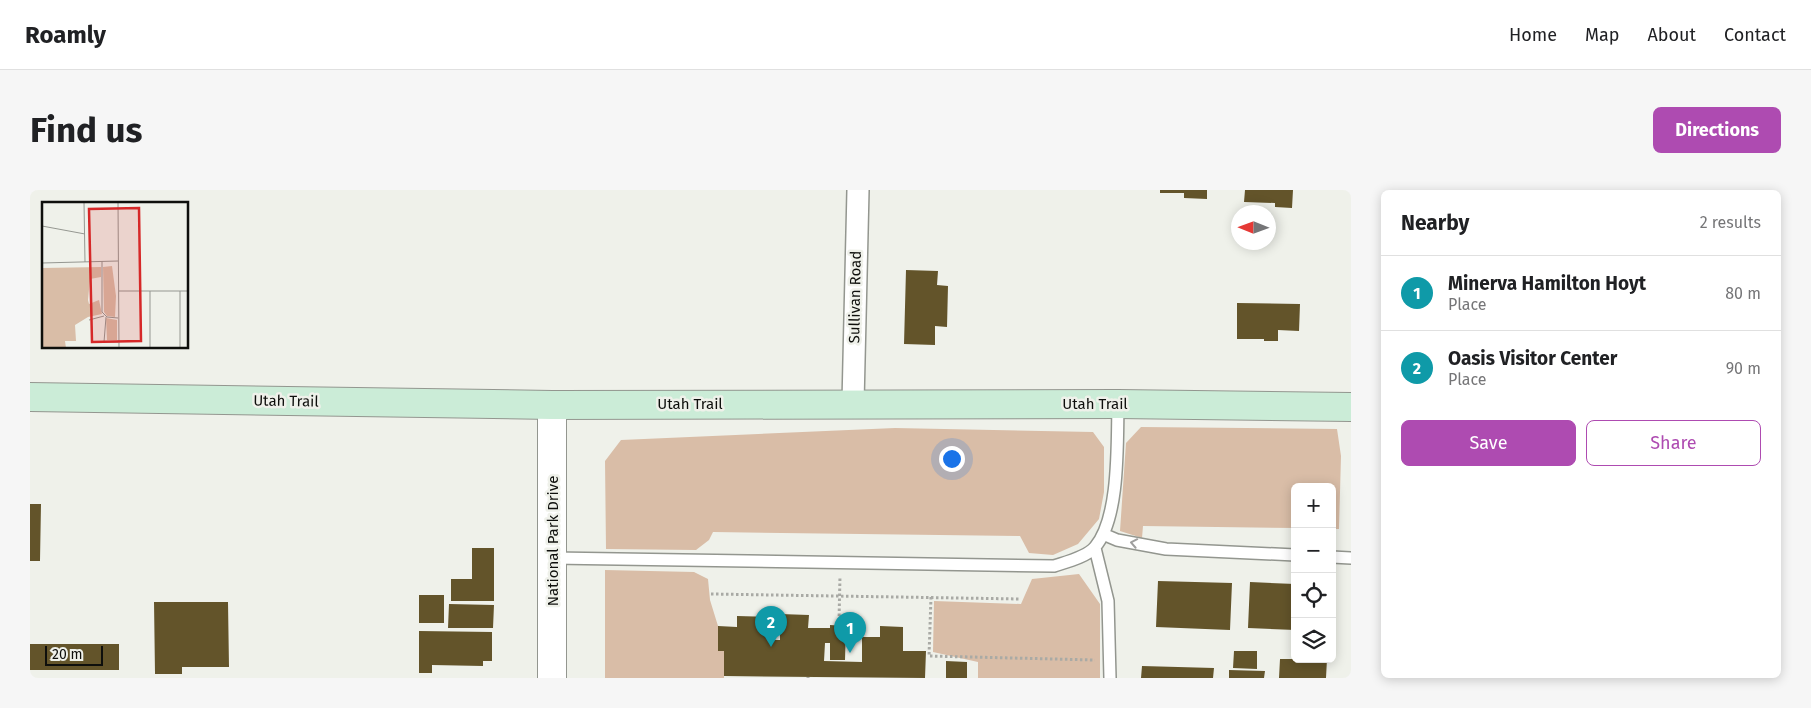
<!DOCTYPE html>
<meta charset="utf-8">
<style>
body{margin:0;font-family:"Fira Sans",sans-serif;background:#f6f6f6;color:#202124}
.controls{position:absolute;right:15px;bottom:15px;display:grid;overflow:hidden;border-radius:8px;box-shadow:0 2px 12px #0003}
.controls button{width:45px;height:45px;display:grid;place-items:center;padding:0;border:0;border-bottom:1px solid #e0e0e0;background:#fff;color:#202124;font:25px sans-serif}
.compass{position:absolute;left:1201px;top:15px;width:45px;height:45px;border-radius:50%;background:#fff;box-shadow:0 2px 12px #0003;rotate:271deg}
.scale{position:absolute;left:15px;bottom:12px;width:58px;box-sizing:border-box;padding-left:5px;border:2px solid #0e0f0c;border-top:0;font-size:14px;line-height:18px;white-space:nowrap;color:#0e0f0c;-webkit-text-stroke:4px #eff1ea;paint-order:stroke}
.you{position:absolute;left:921px;top:268px;width:18px;height:18px;margin:-12px;border:4px solid #fff;border-radius:50%;background:#1a73e8;box-shadow:0 0 0 8px #1a73e833}
.badge{display:grid;place-items:center;width:32px;height:32px;border-radius:50%;background:#ae4bb1;color:#fff;font-size:16px;font-weight:700}
.pin{position:absolute;translate:-50% -41px;filter:drop-shadow(0 1px 2px #0008)}
.pin::after{content:'';position:absolute;top:26px;width:18px;height:15px;background:inherit;clip-path:polygon(0 0,100% 0,50% 100%)}
.list{margin:0;padding:0;list-style:none}
h2{display:flex;justify-content:space-between;align-items:center;height:65px;margin:0;padding:0 20px;font-size:21px}
h2 small{font-size:16px;font-weight:400;color:#757577}
.list li{display:grid;grid-template-columns:32px 1fr auto;gap:15px;align-items:center;box-sizing:border-box;height:75px;padding:0 20px;border-top:1px solid #e0e0e0}
.list b{display:block;font-size:19px;white-space:nowrap}
.list p{margin:0;font-size:16px;white-space:nowrap;color:#757577}
.list em{font-size:16px;font-style:normal;color:#757577}
.actions{display:flex;gap:10px;padding:15px 20px}
.actions a{flex:1;padding:11px 0;border:1px solid #ae4bb1;border-radius:8px;text-align:center;font-size:18px;color:#ae4bb1}
.actions .main{background:#ae4bb1;color:#fff}
.icon{flex:none;width:28px;height:28px;fill:none;stroke:currentColor;stroke-width:2;stroke-linecap:round;stroke-linejoin:round}
.map{position:relative;flex:none;width:1321px;height:488px;overflow:hidden;border-radius:8px}
header{display:flex;align-items:center;gap:30px;box-sizing:border-box;height:70px;padding:0 25px;background:#fff;border-bottom:1px solid #e0e0e0}
header strong{font-size:24px}
nav{display:flex;gap:28px;margin-inline-start:auto;font-size:18px}
.intro{display:flex;align-items:center;justify-content:space-between;box-sizing:border-box;height:120px;padding:0 30px}
h1{margin:0;font-size:35px}
.button{padding:12px 22px;border-radius:8px;background:#ae4bb1;color:#fff;font-size:18px;font-weight:700}
main{display:flex;gap:30px;padding:0 30px}
aside{flex:1;background:#fff;border-radius:8px;box-shadow:0 2px 12px #0003}
.map>svg:first-child{display:block}
.green{fill:#d9bda7}
.building{fill:#63542a}
.lines{fill:none;stroke-linecap:round;stroke-linejoin:round}
.service-casing{stroke:#93968f;stroke-width:14}
.minor-casing{stroke:#93968f;stroke-width:24}
.tertiary-casing{stroke:#93968f;stroke-width:30}
.secondary-casing{stroke:#93968f;stroke-width:30}
.path{stroke:#a9aaa5;stroke-width:3;stroke-dasharray:2.5 2.5;stroke-linecap:butt}
.service{stroke:#fff;stroke-width:11}
.minor{stroke:#fff;stroke-width:21}
.tertiary{stroke:#fff;stroke-width:28}
.secondary{stroke:#cbecd7;stroke-width:28}
.oneway{stroke:#9f9f9e}
.labels{text-anchor:middle;dominant-baseline:central;stroke-width:5;stroke-linejoin:round;paint-order:stroke}
.street-label{font-size:15px;fill:#0e0f0c;stroke:#eff1ea}
.inset-road{fill:none;stroke:#959791;stroke-width:1}
.view{fill:#d62828;fill-opacity:0.15;stroke:#d62828;stroke-width:2.5}
.inset-edge{fill:none;stroke:#0e0f0c;stroke-width:2.5}
</style>
<header>
<strong>Roamly</strong>
<nav><a>Home</a><a>Map</a><a>About</a><a>Contact</a></nav>
</header>
<div class="intro"><h1>Find us</h1><a class="button">Directions</a></div>
<main>
<div class="map">
<svg width="1321" height="488" viewBox="0 0 1321 488">
<rect width="100%" height="100%" fill="#eff1ea"/>
<path class="green" d="M1111,237l196,2 4,27 -2,73h-7v-42h-37v41l-152,-2 -1,12 -22,-7 6,-88z
M865,238l198,4 11,15v45l-5,27 -21,25 -25,11 -24,-2 -9,-17 -307,-4 -4,8 -13,10 -90,-1 -1,-88 16,-21z
M575,380l89,2 14,7 2,21 8,26v25h6v27h-119z
M1049,384l21,30v74h-122v-16l-45,-10 1,-51 87,3 11,-25z"/>
<path class="building" d="M1130,0h47v9l-23,-1v-5h-24z
M1215,0h48l-1,18 -17,-1v-4l-31,-1z
M876,80l32,1 -1,14 11,1 -1,41 -12,-1v19l-31,-1z
M1207,113l63,1 -1,27 -21,-1v11h-14v-2h-27z
M0,314h11l-1,57h-10z
M442,358h22v53h-43v-22h21z
M1128,391l74,2 -2,47 -74,-3z
M1220,392l45,2v46l-47,-2z
M389,405h25v28h-25z
M124,412h74l1,65h-47v7h-27z
M419,414l45,1 -1,23h-45z
M750,424l29,1 -1,13h22v-3l16,1 -1,34h-15v-17h-5l-1,18 38,1v-25h18v-11l23,1v24h23l-1,27 -201,-2v-25h-6v-25l19,1v-11l37,1 -1,23h7z
M389,441l73,1v29h-9v5l-51,-1v8h-13z
M0,454h89v26h-89z
M1204,461h23v18l-24,-1z
M1250,469h47l-1,19h-47z
M916,471l21,1v16h-21z
M1112,476l72,2 -1,10h-72z
M1199,480l36,1 -1,7h-35z"/>
<g class="lines">
<g class="service-casing">
<path id="service" d="M1073,344l14,6 49,9 129,6
M1065,358l13,53 2,77
M1302,367l19,1
M523,368l501,8c12,-4 33,-9 41,-19 25,-29 22,-105 23,-143"/>
</g>
<g class="minor-casing">
<path id="minor" d="M823,213l5,-213"/>
</g>
<g class="tertiary-casing">
<path id="tertiary" d="M522,488v-273"/>
</g>
<g class="secondary-casing">
<path id="secondary" d="M0,207l522,8 566,-1 233,3"/>
</g>
<path class="path" d="M681,404l309,5
M901,407l-2,59 166,4
M809,431l1,-45
M778,488v-1"/>
<use href="#service" class="service"/>
<use href="#minor" class="minor"/>
<use href="#tertiary" class="tertiary"/>
<use href="#secondary" class="secondary"/>
</g>
<defs><path id="oneway-chevron" d="M-2-3.5L2.5 0L-2 3.5" fill="none" stroke-width="1.6" stroke-linecap="round" stroke-linejoin="round" transform="scale(1.25)"/></defs>
<use class="oneway" href="#oneway-chevron" transform="translate(1104 353) rotate(-169)"/>
<g class="labels">
<g class="street-label">
<text transform="translate(825 107) rotate(-89)">Sullivan Road</text>
<text transform="translate(256 211) rotate(1)">Utah Trail</text>
<text x="660" y="214">Utah Trail</text>
<text x="1065" y="214">Utah Trail</text>
<text transform="translate(523 351) rotate(-90)">National Park Drive</text>
</g>
</g>
<g transform="translate(12 12)">
<rect width="146" height="146" fill="#eff1ea"/>
<path d="M70,64l4,30 -1,21 -8,-1 -3,-4 -1,-45zM59,65v10l-11,2 -2,21 1,4 10,-4 3,14 -14,3 -13,8 1,16h-11l1,7h-24v-80zM64,116l11,2v20h-10z" fill="#d9bda7"/>
<path class="inset-road" d="M42,0l1,60M76,0l1,146M0,24l43,8M60,59v51l5,5 11,1M0,61l76,-2M77,89h70M108,89v57M138,89v57M64,115l-2,25h14M47,118l15,-4"/>
<path class="view" d="M97,6l2,133 -49,1 -3,-133z"/>
<rect width="146" height="146" class="inset-edge"/>
</g>
</svg>
<div class="controls">
<button>+</button>
<button>−</button>
<button><svg class="icon" aria-label="locate" viewBox="0 0 24 24"><circle cx="12" cy="12" r="6"/><path d="M12 2v4M12 18v4M2 12h4M18 12h4"/></svg></button>
<button><svg class="icon" aria-label="layers" viewBox="0 0 24 24"><path d="M12 4l9 5-9 5-9-5zM3 14l9 5 9-5"/></svg></button>
</div>
<svg class="compass" viewBox="-18 -18 36 36"><path d="M0-13l5 13h-10z" fill="#e53935"/><path d="M0 13l5-13h-10z" fill="#757577"/></svg>
<div class="scale">20 m</div>
<div class="you"></div>
<div class="pin badge" style="left:820px;top:463px;background:#0f9aa8">1</div>
<div class="pin badge" style="left:741px;top:457px;background:#0f9aa8">2</div>
</div>
<aside>
<h2>Nearby<small>2 results</small></h2>
<ul class="list">
<li><span class="badge" style="background:#0f9aa8">1</span><div><b>Minerva Hamilton Hoyt</b><p>Place</p></div><em>80 m</em></li>
<li><span class="badge" style="background:#0f9aa8">2</span><div><b>Oasis Visitor Center</b><p>Place</p></div><em>90 m</em></li>
</ul>
<div class="actions"><a class="main">Save</a><a>Share</a></div>
</aside>
</main>
